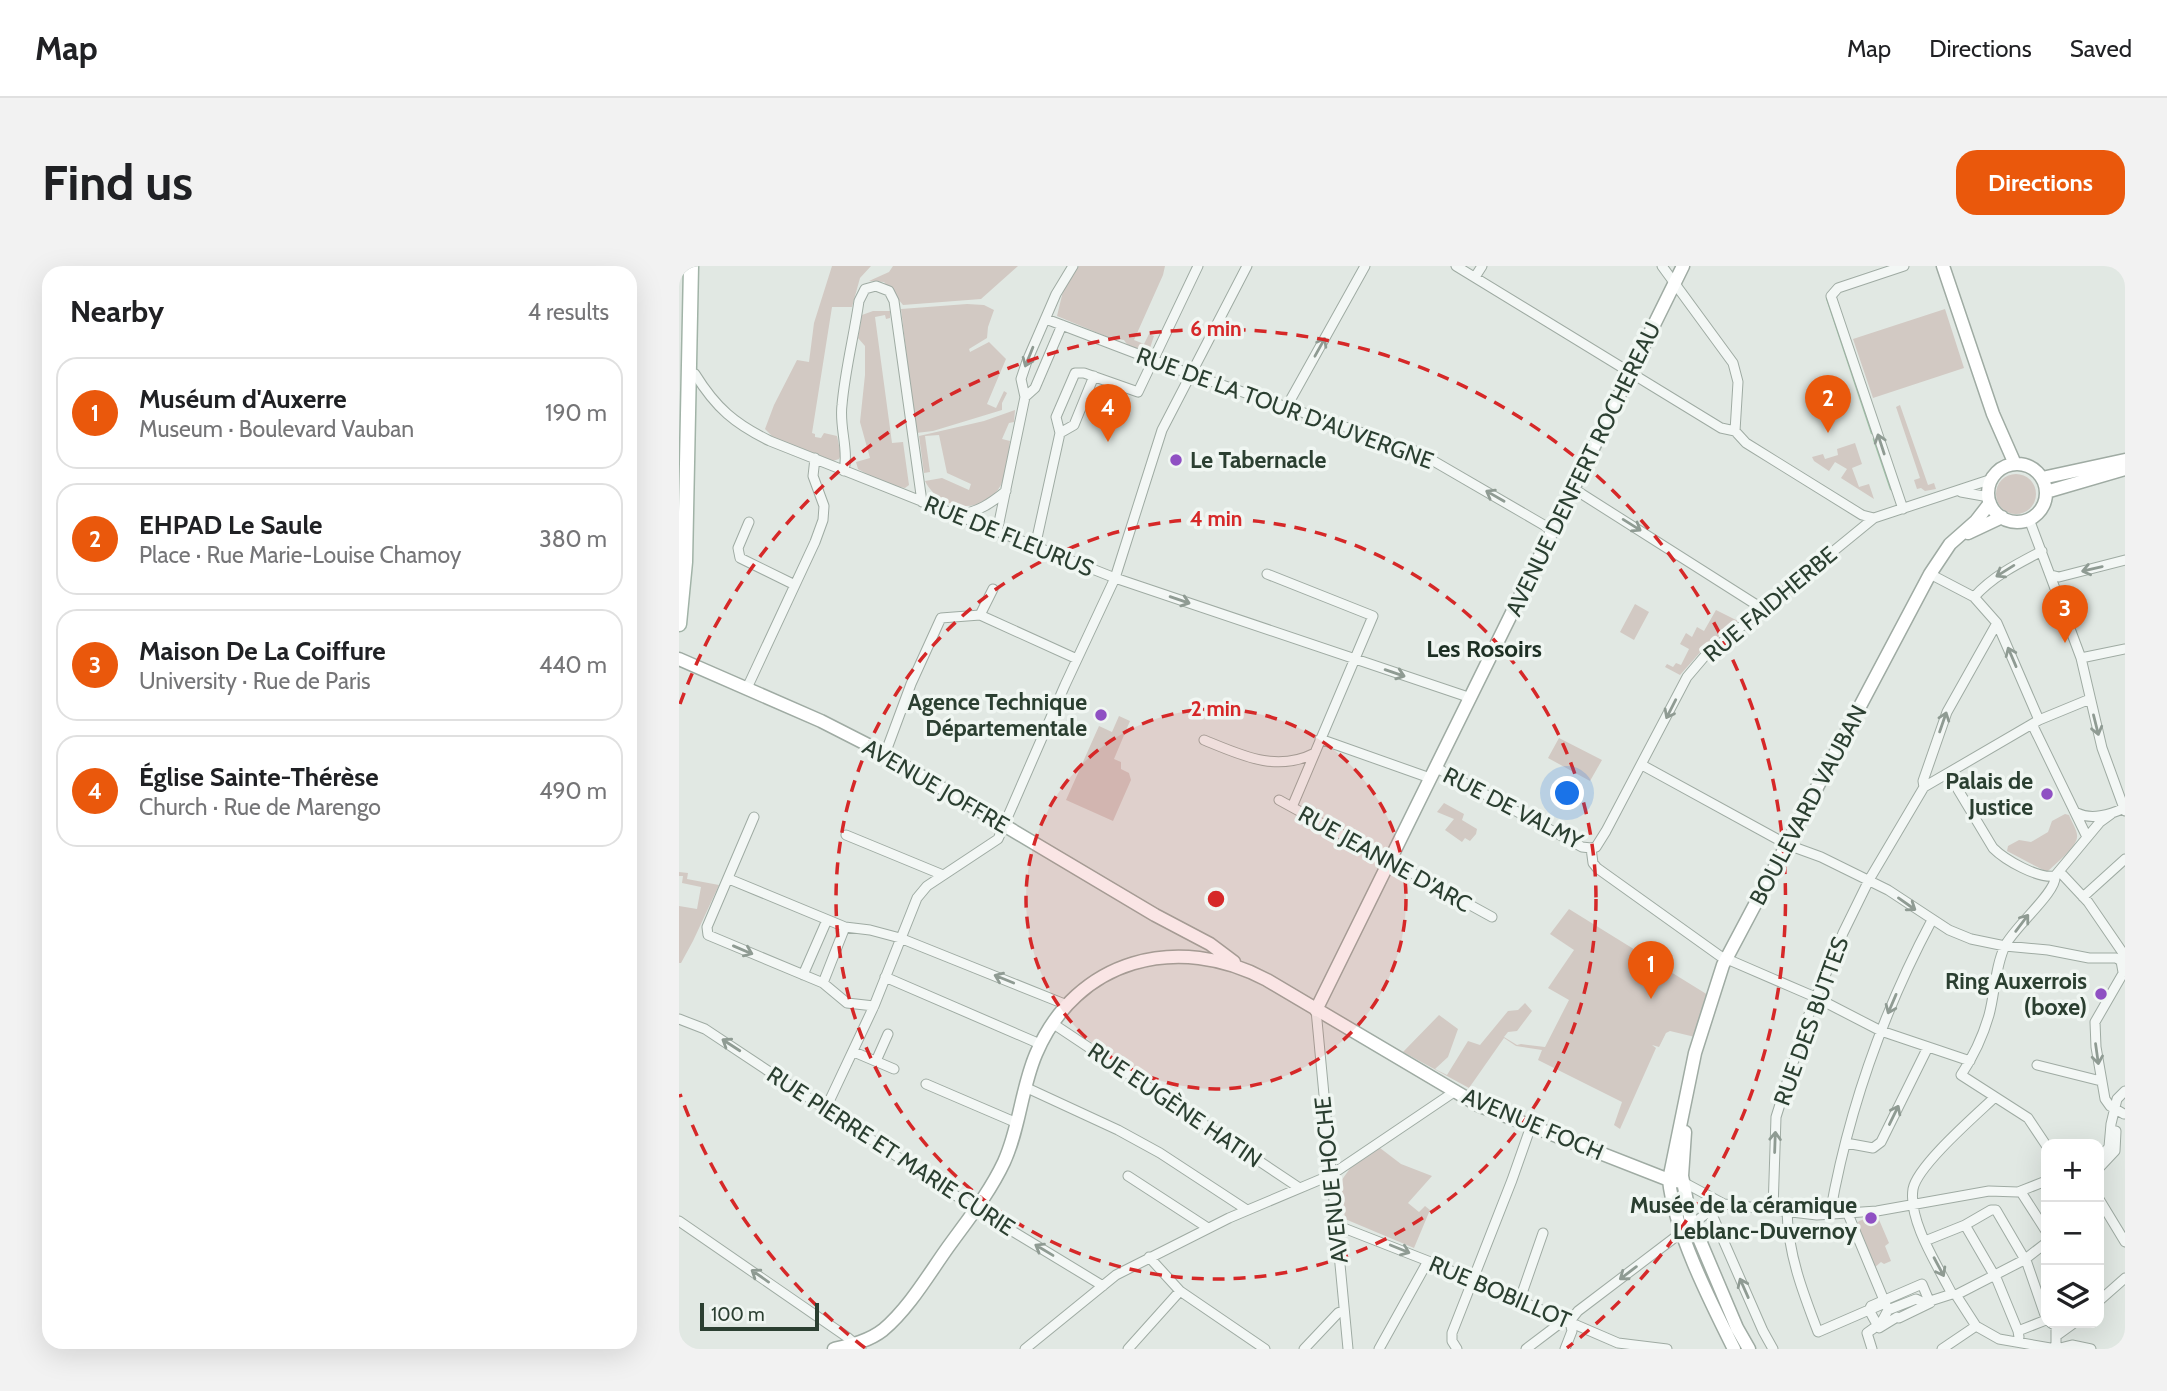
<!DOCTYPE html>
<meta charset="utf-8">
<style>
body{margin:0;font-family:Cabin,sans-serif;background:#f2f2f2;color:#202124}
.controls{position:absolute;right:21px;bottom:21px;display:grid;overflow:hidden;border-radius:14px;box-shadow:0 7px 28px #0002}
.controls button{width:63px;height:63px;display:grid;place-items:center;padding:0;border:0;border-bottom:2px solid #e0e0e0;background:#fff;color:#202124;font:35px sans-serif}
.scale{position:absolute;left:21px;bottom:18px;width:119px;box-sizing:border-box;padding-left:7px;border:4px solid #2b3f31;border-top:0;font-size:19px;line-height:24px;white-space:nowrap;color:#2b3f31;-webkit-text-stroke:5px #f0f6f2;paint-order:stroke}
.you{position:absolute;left:889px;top:528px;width:24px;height:24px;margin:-18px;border:5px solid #fff;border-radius:50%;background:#1a73e8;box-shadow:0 0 0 10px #1a73e833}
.badge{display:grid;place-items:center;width:46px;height:46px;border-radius:50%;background:#ea580c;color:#fff;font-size:23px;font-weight:700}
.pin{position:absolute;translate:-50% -58px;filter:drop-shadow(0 2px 4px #0008)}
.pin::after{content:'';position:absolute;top:37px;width:24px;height:21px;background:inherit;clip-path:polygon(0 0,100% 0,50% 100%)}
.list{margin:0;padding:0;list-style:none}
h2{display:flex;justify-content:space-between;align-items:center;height:91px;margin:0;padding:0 28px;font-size:30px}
h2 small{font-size:23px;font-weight:400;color:#757577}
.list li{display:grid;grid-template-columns:46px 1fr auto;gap:21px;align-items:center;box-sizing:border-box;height:112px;margin:0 14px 14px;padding:0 14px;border:2px solid #e0e0e0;border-radius:21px}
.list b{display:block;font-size:26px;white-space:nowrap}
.list p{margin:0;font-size:23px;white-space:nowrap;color:#757577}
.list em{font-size:23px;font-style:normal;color:#757577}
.icon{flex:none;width:38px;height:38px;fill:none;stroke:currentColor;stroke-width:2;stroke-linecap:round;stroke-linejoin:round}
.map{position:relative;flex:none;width:1446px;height:1083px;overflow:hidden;border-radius:21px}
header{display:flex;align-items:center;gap:42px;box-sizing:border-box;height:98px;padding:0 35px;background:#fff;border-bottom:2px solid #e0e0e0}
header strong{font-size:33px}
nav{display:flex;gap:38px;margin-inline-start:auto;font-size:24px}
.intro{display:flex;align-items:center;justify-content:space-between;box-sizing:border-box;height:168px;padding:0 42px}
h1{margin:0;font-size:49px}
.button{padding:18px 32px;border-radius:21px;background:#ea580c;color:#fff;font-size:24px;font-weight:700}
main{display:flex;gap:42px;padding:0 42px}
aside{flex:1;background:#fff;border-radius:21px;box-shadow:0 7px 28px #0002}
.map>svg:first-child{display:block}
.green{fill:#d2c9c3}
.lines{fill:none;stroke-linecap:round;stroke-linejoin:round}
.stream{stroke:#9fc5a7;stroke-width:2.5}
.street-casing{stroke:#9faba3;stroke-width:11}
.secondary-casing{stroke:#9faba3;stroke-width:15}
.primary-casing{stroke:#a1b3a7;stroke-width:17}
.street{stroke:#f3f7f5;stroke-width:9}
.secondary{stroke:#fff;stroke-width:12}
.primary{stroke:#fff;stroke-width:14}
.oneway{stroke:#8f9b93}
.ring{fill:none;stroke:#d62828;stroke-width:3.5;stroke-dasharray:12 9}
.poi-dot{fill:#8f50c3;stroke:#f0f6f2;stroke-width:2.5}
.labels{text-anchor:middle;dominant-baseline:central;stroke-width:7;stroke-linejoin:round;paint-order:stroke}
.street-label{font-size:23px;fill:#2b3f31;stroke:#f0f6f2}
.poi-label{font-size:23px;font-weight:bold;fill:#2b3f31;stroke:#f0f6f2;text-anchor:end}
.neighbourhood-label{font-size:24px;font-weight:bold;fill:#1d3024;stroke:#f0f6f2}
.centre{fill:#d62828;stroke:#f0f6f2;stroke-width:3.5}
.ring-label{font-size:21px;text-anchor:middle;font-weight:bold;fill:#d62828;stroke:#f0f6f2;stroke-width:7;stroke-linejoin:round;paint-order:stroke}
</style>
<header>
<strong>Map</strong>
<nav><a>Map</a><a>Directions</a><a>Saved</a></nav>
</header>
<div class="intro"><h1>Find us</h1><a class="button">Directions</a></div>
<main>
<aside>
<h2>Nearby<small>4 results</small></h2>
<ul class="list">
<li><span class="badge">1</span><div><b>Muséum d'Auxerre</b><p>Museum · Boulevard Vauban</p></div><em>190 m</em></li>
<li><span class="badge">2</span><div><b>EHPAD Le Saule</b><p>Place · Rue Marie-Louise Chamoy</p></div><em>380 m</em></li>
<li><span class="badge">3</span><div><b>Maison De La Coiffure</b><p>University · Rue de Paris</p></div><em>440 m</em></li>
<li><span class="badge">4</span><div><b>Église Sainte-Thérèse</b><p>Church · Rue de Marengo</p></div><em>490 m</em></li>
</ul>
</aside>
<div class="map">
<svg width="1446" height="1083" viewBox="0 0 1446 1083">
<rect width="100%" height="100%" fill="#e1e8e3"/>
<path class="green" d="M153,0h39l-11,12 -8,29h-20l-20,126 3,1v3l6,1 3,-5 13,3 4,19 -2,4 -6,2 -60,-24 -8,-8 9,-24 23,-45 12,2 5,-39z
M214,0h125l-37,33 -78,6 -19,-23 -15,-1 20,-9z
M400,0h86l-2,9 -29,65 10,4 5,-10 5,2 -4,12c-10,5 -20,2 -26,-8l-14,-2 -53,-22 6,-25z
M288,38l17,1 10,5 -6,17 -1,11 -18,11 1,3 19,-10 17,17 -19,45 9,4 8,-17 3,2 -5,10v7l-69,21 -17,2 -15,-124z
M1266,43l19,59 -91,30 -20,-59z
M194,45h17v7l-4,1 -1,-4 -10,2 17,126 11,-1 6,43 -4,3c-17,-2 -32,-10 -47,-19l-2,-7 14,-4 -10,-36 5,-47v-29l-7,-8 4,-23z
M1221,139l28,80 6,-2 2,6 -11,2 -4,-3 -4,1 -3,-9 6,-2 -24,-71z
M336,144l-1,12 -5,1 -7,16 8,2c-2,15 -2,30 -9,44 -17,31 -61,26 -76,-4l17,-3 27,12 2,-6 -24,-11 -8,-38 -14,1 5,36 -6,1 -5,-37 65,-15z
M1176,177l7,21 -10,4 7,19 10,-3 5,15 -33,-21 6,-9 -12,-7 -6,9 -15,-10 -2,-4 11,-3 2,5 13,-4 -1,-6z
M1317 228a20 20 0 1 1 40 0a20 20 0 1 1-40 0Z
M956,338l14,8 -15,28 -14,-8z
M1037,344l22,11 -35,28 -23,26 -15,-8 2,-3 6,3 3,-4 5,2 8,-16 -9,-5 6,-11 6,4 5,-10 7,4z
M440,450l11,5 -16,38 7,3v7l8,4 2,7 -18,41 -47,-21 33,-74 13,6z
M880,472l43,22 -12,21 -42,-23z
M765,537l20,11 -2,6 15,9 -1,5 -6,7 -5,-3 -3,4 -17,-12 9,-11 -17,-7z
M1386,548l4,1c2,6 9,16 8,22 0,10 -23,28 -30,35l-40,-21 1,-5 11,-6 12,2 17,-10 4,-11z
M0,606l9,1 -1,6 32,6 -26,56 -12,22h-2v-57l18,3 4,-22 -19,-4 1,-7h-4z
M890,643l139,86 -13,42 -25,-6 -4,2 -7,14 -7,-2 4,3 -36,81 -6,-4 8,-23 -84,-42 4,-10 -26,-4 -12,-8 -35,50 -66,-36 36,-37 19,14 -10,28 -13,12 12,6 21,-34 12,4 28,-34 10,-1 7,-7 7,8 -15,20 -9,1 -4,5 13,8 4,-1 24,3 24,-47 -21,-12 26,-38 -24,-16z
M701,882l21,16 31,12 -24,27 11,9 6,-6 5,4 -16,38 -69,-29 -4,-38 10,-14z
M1198,949l12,28 -4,3 6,15 -7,3 -3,-2 -7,6 -18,-43 3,-4z"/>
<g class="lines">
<path class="stream" d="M1148,32l45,135
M1195,173l17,50"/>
<g class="street-casing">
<path id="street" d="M777,0l265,162 14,3 11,12 116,72 12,3
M983,0l71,97 5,19 -3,49
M796,11l7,-11
M367,53l144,55 228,78 136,79
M10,107l6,1c21,34 40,50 75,67l345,137 356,120
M346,131l10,-9 27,-63
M608,140l78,-140
M381,167l-4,-16 19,-44h9l54,19 60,-126
M165,205c5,-22 -5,-44 -2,-66 3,-35 12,-69 17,-104l6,-12 11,-3 13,5 5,10 28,201
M895,223l189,120
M1282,226l28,5
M1224,243l-72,-213 7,-8 66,-22
M278,249c21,-3 33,-11 49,-24
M1350,253l52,139 21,90 23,63
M70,256l-11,26 2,10 55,27
M318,266l28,-135 -4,-18 6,-18 29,-67 17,-28
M356,281l25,-114 14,-8 20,-49
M588,308l106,42 -81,191
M1251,308l44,23 23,26 42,97
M1372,309l8,2 66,-17
M1295,331c19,-21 43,-33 68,-46
M301,349l13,-26
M1402,392l44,-9
M68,422l68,-146 8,-22 1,-14 -11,-30 2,-18
M1353,458l55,113
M641,473l110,39
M525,474c37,15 72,33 111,13
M206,488l26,-70 30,-66 39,-3 97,44
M963,499l146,80 33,12 67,33 61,40 22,9 34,7 43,4 41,8h27l5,3 2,11
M756,501l147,80 9,1
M1269,507l45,75c12,12 45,31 62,28l45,-54 11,-8
M1245,521l-1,-6 24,-69 50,-89
M600,534l213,117
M1398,547c14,7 33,2 47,-5
M75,551l-47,110 1,8 115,48 24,20 27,3
M167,569l97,40
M912,582l5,-1 10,-16 81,-154 17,-20 170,-139 118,-39
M912,582l2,15 4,5 123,88 95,41 66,34 89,30
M1380,605l29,31 37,54
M50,613l116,48 25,3 30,8 167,67
M1404,631l42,-38
M124,709l24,-55
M206,711l155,67
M144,717l22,-56
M637,744l32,339
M0,753l26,10 271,180 127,77
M373,757l246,164
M175,786l40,17
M197,795l12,-27
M1358,799l64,16
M247,818l91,39
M346,821l93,43 42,23 87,57
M1316,831c-19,18 -78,69 -82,92 -5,32 25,77 39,105l4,1 20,31 23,13 57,10 16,-4 19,4
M147,842l48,-102 43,-108 10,-12 71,-47 67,-154 50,-107 47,-148 85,-164
M1445,848l-14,-8 -5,-7 -9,-52 -1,-25 30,-52
M1167,877l27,5 8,-6 47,-95
M1367,879l-18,-27 -67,-43c12,-18 22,-39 28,-60 6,-22 6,-48 16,-69 8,-18 53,-55 50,-70
M1420,893l10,-12 2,-23 6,-25 8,-8
M1420,902l16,-17 1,-20
M449,910l80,52
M1004,916l41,22 93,11 60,-4 112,-20 29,1 28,-11
M1342,926l25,39
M1420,933l26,43
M1031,944l53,121 10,18
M1094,944l3,-93 31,-98 36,-86 26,-53 55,-93 115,-67 51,-21
M1108,945c1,43 16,82 31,121l67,-29
M1151,948c18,-102 53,-202 102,-294
M1169,948l38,91
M0,955l168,116 14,12
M657,959l92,36 190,82 49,6
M1286,959l32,55 21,51
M1246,975l40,-16 26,-15h5l31,53 19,55
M470,991l31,34 85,58
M1243,1018l8,19 -31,15 -2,-1 -18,11 -10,-18 2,-4z
M1277,1029l68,-35 22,-17
M841,1033l23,-66
M1420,1035l26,-23
M1372,1057l5,3v23
M1377,1070l18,-13
M1340,1071l-1,-6 28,-11
M346,1083l91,-74 113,-57 102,-43 123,-83
M449,1083l52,-58
M625,1083l34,-36 6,-3
M700,1083l49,-88
M778,1083l-5,-8v-8l60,-153 19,-54
M847,1083l33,-25 11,-3 8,-10 129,-98 17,-9
M886,1083l7,-18 -2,-10
M1193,1083l-5,-16 14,-10 7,-13 28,-11 8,4 28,-9
M1263,1083l34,-23"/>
</g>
<g class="secondary-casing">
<path id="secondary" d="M1264,0l50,148 22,50
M1309 227a29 29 0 1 1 58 0a29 29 0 1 1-58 0Z
M1363,212l83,-18
M1367,226l79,-23
M1289,267l34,-16
M0,393l142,62 53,27 281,167 55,29 24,18
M637,744l367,-744
M1006,866l-3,44 8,41 47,111 12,21
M155,1083c17,-4 35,-8 49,-19 25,-21 44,-53 63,-80 20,-28 43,-56 58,-88 16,-35 17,-73 32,-108 40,-95 142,-122 231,-74l213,126 189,74 14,2
M1055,1083c-23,-46 -60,-119 -65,-169l26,-127 28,-88 207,-391 20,-30 26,-23 14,-18"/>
</g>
<g class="primary-casing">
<path id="primary" d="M0,358l6,-62 6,-296"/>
</g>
<use href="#street" class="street"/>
<use href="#secondary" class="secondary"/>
<use href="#primary" class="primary"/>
</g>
<defs><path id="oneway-shaft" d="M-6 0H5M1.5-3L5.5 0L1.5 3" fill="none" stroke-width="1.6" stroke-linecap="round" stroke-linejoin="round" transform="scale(1.75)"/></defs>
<g class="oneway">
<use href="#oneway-shaft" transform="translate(641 81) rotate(-61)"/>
<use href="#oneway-shaft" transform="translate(350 91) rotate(112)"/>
<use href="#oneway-shaft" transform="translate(1202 178) rotate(-108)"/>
<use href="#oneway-shaft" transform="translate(816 230) rotate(-150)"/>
<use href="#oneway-shaft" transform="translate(953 259) rotate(32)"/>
<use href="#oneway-shaft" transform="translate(1413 303) rotate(167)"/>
<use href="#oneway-shaft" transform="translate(1326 305) rotate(148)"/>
<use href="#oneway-shaft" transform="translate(501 334) rotate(19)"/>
<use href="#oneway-shaft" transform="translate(1333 391) rotate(-113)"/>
<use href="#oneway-shaft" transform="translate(716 407) rotate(19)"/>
<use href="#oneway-shaft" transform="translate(992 443) rotate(117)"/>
<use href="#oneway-shaft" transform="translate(1264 456) rotate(-71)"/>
<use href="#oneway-shaft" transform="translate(1417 459) rotate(76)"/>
<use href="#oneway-shaft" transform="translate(1228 638) rotate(35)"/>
<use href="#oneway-shaft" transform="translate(1343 657) rotate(-53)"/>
<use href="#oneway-shaft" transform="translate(64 684) rotate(23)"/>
<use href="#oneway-shaft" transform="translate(325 713) rotate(-158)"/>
<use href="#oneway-shaft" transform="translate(1213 738) rotate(113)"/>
<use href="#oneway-shaft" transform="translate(52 779) rotate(-147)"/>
<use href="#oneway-shaft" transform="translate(1418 788) rotate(82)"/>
<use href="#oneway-shaft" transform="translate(1215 849) rotate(-64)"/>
<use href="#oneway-shaft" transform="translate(1096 876) rotate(-88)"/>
<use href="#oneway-shaft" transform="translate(721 983) rotate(22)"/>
<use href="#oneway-shaft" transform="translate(365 984) rotate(-149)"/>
<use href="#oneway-shaft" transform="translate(1260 1001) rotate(62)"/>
<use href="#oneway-shaft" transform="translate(949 1007) rotate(143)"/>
<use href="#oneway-shaft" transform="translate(81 1010) rotate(-145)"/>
<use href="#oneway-shaft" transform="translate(1065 1022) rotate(-114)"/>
</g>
<circle cx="537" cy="633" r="190" fill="#d62828" fill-opacity=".12"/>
<g class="ring">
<circle cx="537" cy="633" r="190"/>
<circle cx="537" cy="633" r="380"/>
<path d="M186 1082A570 570 0 0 1 1 828M1 438A570 570 0 1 1 888 1082"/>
</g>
<g class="poi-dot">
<circle cx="497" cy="194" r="7"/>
<circle cx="422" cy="449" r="7"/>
<circle cx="1368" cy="528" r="7"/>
<circle cx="1422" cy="728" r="7"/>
<circle cx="1192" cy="952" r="7"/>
</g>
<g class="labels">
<g class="street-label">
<text transform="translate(606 142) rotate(20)">RUE DE LA TOUR D'AUVERGNE</text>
<text transform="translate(904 203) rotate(-64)">AVENUE DENFERT ROCHEREAU</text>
<text transform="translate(330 270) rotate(22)">RUE DE FLEURUS</text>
<text transform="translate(1091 338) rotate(-40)">RUE FAIDHERBE</text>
<text transform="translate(257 520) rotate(30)">AVENUE JOFFRE</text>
<text transform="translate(1129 539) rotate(-62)">BOULEVARD VAUBAN</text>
<text transform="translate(834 542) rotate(27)">RUE DE VALMY</text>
<text transform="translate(706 593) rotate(29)">RUE JEANNE D'ARC</text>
<text transform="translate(1132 755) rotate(-70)">RUE DES BUTTES</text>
<text transform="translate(496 839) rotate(34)">RUE EUGÈNE HATIN</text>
<text transform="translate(854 858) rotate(23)">AVENUE FOCH</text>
<text transform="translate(212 885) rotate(33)">RUE PIERRE ET MARIE CURIE</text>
<text transform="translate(652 914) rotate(-96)">AVENUE HOCHE</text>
<text transform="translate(821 1026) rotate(23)">RUE BOBILLOT</text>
</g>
<g class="poi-label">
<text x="511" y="194" text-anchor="start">Le Tabernacle</text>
<text x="408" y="436">Agence Technique<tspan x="408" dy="26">Départementale</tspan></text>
<text x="1354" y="515">Palais de<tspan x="1354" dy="26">Justice</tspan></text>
<text x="1408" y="715">Ring Auxerrois<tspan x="1408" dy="26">(boxe)</tspan></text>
<text x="1178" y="939">Musée de la céramique<tspan x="1178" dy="26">Leblanc-Duvernoy</tspan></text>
</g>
<g class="neighbourhood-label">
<text x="805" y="382">Les Rosoirs</text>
</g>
</g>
<circle cx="537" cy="633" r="10" class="centre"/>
<g class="ring-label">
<text x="537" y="70">6 min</text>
<text x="537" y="260">4 min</text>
<text x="537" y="450">2 min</text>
</g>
</svg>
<div class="controls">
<button>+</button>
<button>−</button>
<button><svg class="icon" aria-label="layers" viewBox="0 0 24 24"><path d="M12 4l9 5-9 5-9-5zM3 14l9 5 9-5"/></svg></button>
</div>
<div class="scale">100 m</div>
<div class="you"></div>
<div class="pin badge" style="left:972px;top:733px">1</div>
<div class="pin badge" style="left:1149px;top:167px">2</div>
<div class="pin badge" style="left:1386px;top:377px">3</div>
<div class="pin badge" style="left:429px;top:176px">4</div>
</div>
</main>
